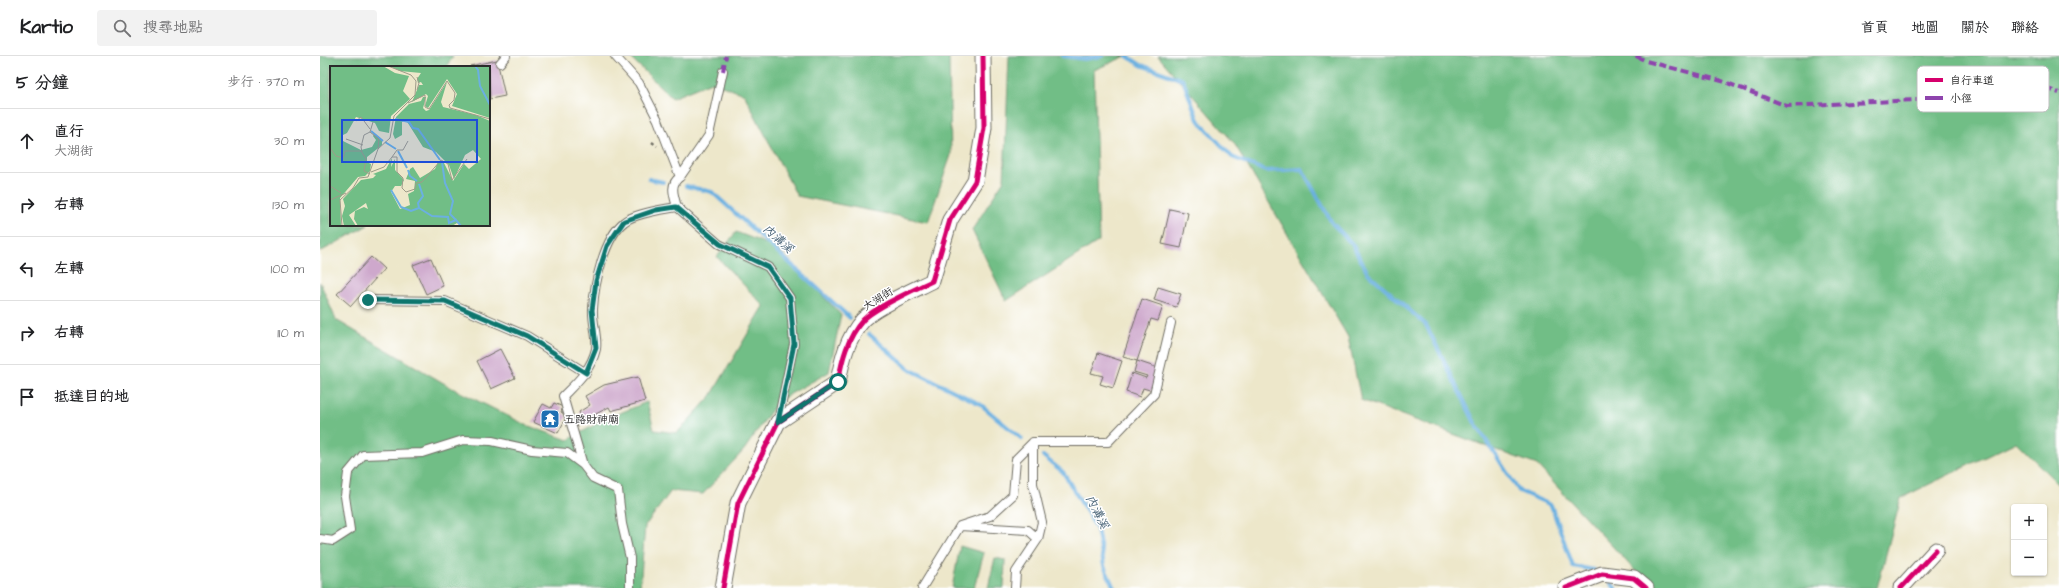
<!DOCTYPE html>
<html lang="zh-TW">
<meta charset="utf-8">
<style>
body{margin:0;font-family:"Architects Daughter","LXGW WenKai TC",sans-serif;background:#f2f2f2;color:#202124}
.controls{position:absolute;right:12px;bottom:12px;display:grid;overflow:hidden;border-radius:4px;box-shadow:0 1px 3px #0004}
.controls button{width:36px;height:36px;display:grid;place-items:center;padding:0;border:0;border-bottom:1px solid #e0e0e0;background:#fff;color:#202124;font:20px sans-serif}
.stop{position:absolute;width:12px;height:12px;margin:-9px;border:3px solid #0f766e;border-radius:50%;background:#fff}
.stop.end{background:#0f766e;border-color:#fff;box-shadow:0 1px 4px #0008}
.list{margin:0;padding:0;list-style:none}
h2{display:flex;justify-content:space-between;align-items:center;height:52px;margin:0;padding:0 16px;font-size:17px}
h2 small{font-size:13px;font-weight:400;color:#757577}
.list li{display:grid;grid-template-columns:26px 1fr auto;gap:12px;align-items:center;box-sizing:border-box;height:64px;padding:0 16px;border-top:1px solid #e0e0e0}
.list b{display:block;font-size:15px;white-space:nowrap}
.list p{margin:0;font-size:13px;white-space:nowrap;color:#757577}
.list em{font-size:13px;font-style:normal;color:#757577}
.icon{flex:none;width:22px;height:22px;fill:none;stroke:currentColor;stroke-width:2;stroke-linecap:round;stroke-linejoin:round}
.map{position:relative;flex:none;width:1739px;height:532px;overflow:hidden}
header{display:flex;align-items:center;gap:24px;box-sizing:border-box;height:56px;padding:0 20px;background:#fff;border-bottom:1px solid #e0e0e0}
header strong{font-size:19px}
nav{display:flex;gap:22px;margin-inline-start:auto;font-size:14px}
.search{width:280px;height:36px;background:#f2f2f2;display:flex;align-items:center;gap:10px;box-sizing:border-box;padding:0 14px;border-radius:4px;color:#757577;font-size:15px}
main{display:flex}
aside{flex:1;background:#fff}
.map>svg:first-child{display:block}
.forest{fill:#71be86;stroke:#4e7458}
.lines{fill:none;stroke-linecap:round;stroke-linejoin:round}
.stream{stroke:#6bb0e1;stroke-width:4}
.building{fill:#cea8cc}
.service-casing{stroke:#6f6d63;stroke-width:10}
.minor-casing{stroke:#6f6d63;stroke-width:17}
.path{stroke:#6f6d63;stroke-width:2.5;stroke-dasharray:3 3;stroke-linecap:butt}
.service{stroke:#fff;stroke-width:8}
.minor{stroke:#fff;stroke-width:15}
.quiet{stroke:#8e44ad;stroke-width:4;stroke-dasharray:8 4;stroke-linecap:butt}
.cycleway-casing{stroke:#fff;stroke-width:8}
.cycleway{stroke:#d6006c;stroke-width:5}
.route{stroke:#0f766e;stroke-width:5}
.labels{text-anchor:middle;dominant-baseline:central;stroke-width:3;stroke-linejoin:round;paint-order:stroke}
.street-label{font-size:11px;fill:#2b2b2b;stroke:#fff}
.poi-label{font-size:11px;fill:#2b2b2b;stroke:#fff;text-anchor:start}
.water-label{font-size:12px;font-style:italic;fill:#456074;stroke:#fff}
.inset-river{fill:none;stroke:#6bb0e1;stroke-width:2}
.inset-road{fill:none;stroke:#9f9c8a;stroke-width:1}
.view{fill:#1d4ed8;fill-opacity:0.15;stroke:#1d4ed8;stroke-width:2}
.inset-edge{fill:none;stroke:#2b2b2b;stroke-width:2}
.key{fill:#fff;stroke:#bfbfbf;stroke-width:1}
.key-label{font-size:11px;fill:#2b2b2b}
</style>
<header>
<strong>Kartio</strong>
<div class="search"><svg class="icon" aria-label="search" viewBox="0 0 24 24"><circle cx="10" cy="10" r="6"/><path d="M15 15l6 6"/></svg>搜尋地點</div>
<nav><a>首頁</a><a>地圖</a><a>關於</a><a>聯絡</a></nav>
</header>
<main>
<aside>
<h2>5 分鐘<small>步行 · 370 m</small></h2>
<ul class="list">
<li><svg class="icon" aria-label="ahead" viewBox="0 0 24 24"><path d="M12 20V5M6 11l6-6 6 6"/></svg><div><b>直行</b><p>大湖街</p></div><em>30 m</em></li>
<li><svg class="icon" aria-label="right" viewBox="0 0 24 24"><path d="M7 20v-9h11M14 6l5 5-5 5"/></svg><div><b>右轉</b></div><em>130 m</em></li>
<li><svg class="icon" aria-label="left" viewBox="0 0 24 24"><path d="M17 20v-9H6M10 6l-5 5 5 5"/></svg><div><b>左轉</b></div><em>100 m</em></li>
<li><svg class="icon" aria-label="right" viewBox="0 0 24 24"><path d="M7 20v-9h11M14 6l5 5-5 5"/></svg><div><b>右轉</b></div><em>110 m</em></li>
<li><svg class="icon" aria-label="arrive" viewBox="0 0 24 24"><path d="M6 21V4h12l-3 4 3 4H6"/></svg><div><b>抵達目的地</b></div></li>
</ul>
</aside>
<div class="map">
<svg width="1739" height="532" viewBox="0 0 1739 532">
<rect width="100%" height="100%" fill="#fff"/>
<filter id="ink" filterUnits="userSpaceOnUse"><feTurbulence type="fractalNoise" baseFrequency=".025" numOctaves="2"/><feDisplacementMap in="SourceGraphic" scale="8" xChannelSelector="R" yChannelSelector="G"/><feConvolveMatrix kernelMatrix="1 2 1 2 8 2 1 2 1" color-interpolation-filters="sRGB"/></filter>
<filter id="wash" filterUnits="userSpaceOnUse"><feTurbulence type="fractalNoise" baseFrequency=".012" numOctaves="4" result="noise"/><feDisplacementMap in="SourceGraphic" scale="16" xChannelSelector="R" yChannelSelector="G"/><feGaussianBlur stdDeviation="0.9" result="paint"/><feColorMatrix in="noise" values="0 0 0 0 0 0 0 0 0 0 0 0 0 0 0 0 0 1.4 0 .05"/><feComposite in="paint" operator="in"/></filter>
<g filter="url(#wash)">
<rect width="100%" height="100%" fill="#ede7ca"/>
<path class="forest" d="M0,0h133l-7,11h-115v158h37l-48,27z
M309,0h320l2,99 -23,67 -131,-26 -53,-102 -33,-12 -39,16z
M689,0h117l-32,14 5,171 -93,60 -34,-71 32,-50z
M838,0h901v429l-43,-43 -115,56 -24,90h-226l-114,-123 -176,-65 -13,-63 -114,-194z
M416,176l41,16 64,67 -12,57 -51,29 -34,49 -41,44 -32,-3 -26,35 -5,62h-320v-306l16,38 116,68 74,37 42,15 37,-21 42,-17 7,28 23,3 34,-37 53,-90 -47,-49z
M640,490l24,7 -10,35h-22z
M675,502l10,2 -1,28h-16z"/>
<g class="lines">
<path class="stream" d="M743,0l22,3 17,-3
M807,0l14,9 42,15 15,40 34,37 34,14 36,-2 30,54 20,21 16,29 58,52 49,98 44,68 32,14 22,61 21,4
M329,123l14,3
M366,130l26,6 138,126
M549,278l40,35 71,35 42,35
M723,400l20,16 34,57 7,37 10,22
M1291,527l4,5"/>
</g>
<g id="blocks">
<path class="building" d="M177,4l8,36 -15,3 -1,-32 -19,-1z
M850,153l18,4 -7,35 -19,-4z
M51,201l13,12 -33,37 -14,-12z
M111,202l12,28 -17,8 -13,-29z
M838,231l23,7 -5,13 -22,-7z
M822,243l21,7 -5,15 -7,-2 -14,42 24,8 -8,22 -10,-3 -3,9 -14,-5 6,-19 14,5 1,-2 -13,-4 3,-11 -14,-4z
M180,293l15,29 -24,11 -14,-28z
M778,297l24,8 -9,27 -13,-4 3,-8 -12,-3z
M318,321l7,24 -34,10 -2,-4 -26,14 -4,-9 11,-7 -5,-9 19,-11z
M234,347l9,4 -2,5 6,4 -9,17 -25,-11 10,-18 8,4z"/>
</g>
</g>
<g filter="url(#ink)">
<use href="#blocks" fill-opacity="0" stroke="#6f6d63" stroke-width="1"/>
<g class="lines">
<g class="service-casing">
<path id="service" d="M295,0l24,27 19,37 22,57
M180,7l6,-7
M357,151l42,37 49,23 22,31 4,46 -16,77
M48,244l77,1 82,35 59,37
M713,386v42l9,38 -4,17
M263,409l-20,-69c14,-14 28,-26 33,-47 2,-12 -4,-27 -3,-40 1,-24 11,-71 31,-87 9,-8 40,-13 53,-15 -3,-11 -8,-23 3,-30l29,-42 14,-64
M640,470l30,-10 23,-21 3,-36 17,-17h75l46,-48 17,-71
M0,483l13,2 17,-11 -5,-34 3,-23 15,-18 59,-2 41,-13 29,1 40,9 35,3 16,12 10,13 25,12 4,34 8,34v30
M602,532l38,-62 68,4 10,9 -22,33 -1,16"/>
</g>
<g class="minor-casing">
<path id="minor" d="M403,532l15,-85 40,-81 60,-40c4,-22 9,-44 25,-62 14,-14 51,-30 69,-39l18,-61 25,-39 9,-53 -1,-72
M1246,532l36,-14 32,4 12,10
M1581,532l35,-38"/>
</g>
<path class="path" d="M332,86l5,4"/>
<use href="#service" class="service"/>
<use href="#minor" class="minor"/>
<path class="quiet" d="M1316,0l10,5 76,20 65,25 151,-7 96,-15 25,9
M403,15l3,-15"/>
<g class="cycleway-casing">
<path id="cycleway" d="M403,532l15,-85 40,-81 60,-40c4,-22 9,-44 25,-62 14,-14 51,-30 69,-39l18,-61 25,-39 9,-53 -1,-72
M1246,532l36,-14 32,4 12,10
M1581,532l35,-38"/>
</g>
<use href="#cycleway" class="cycleway"/>
</g>
</g>
<g class="lines" filter="url(#ink)">
<path class="route" d="M48,244l77,1 82,35 59,37 10,-25 -4,-38 4,-29 11,-35 17,-25 32,-11 20,-3 44,37 48,23 22,31 4,46 -16,78 60,-40"/>
</g>
<defs>
<g id="temple-square" transform="scale(1)"><rect x="-9" y="-9" width="18" height="18" rx="4" fill="#1f6fb2" stroke="#fff"/><path d="M0-6L5-2H3V0L6.5 2.5H4V6H1.5V3h-3V6H-4V2.5H-6.5L-3 0V-2H-5Z" fill="#fff"/></g>
</defs>
<g fill-rule="evenodd">
<use href="#temple-square" x="230" y="363"/>
</g>
<g class="labels">
<g class="street-label">
<text transform="translate(558 243) rotate(-32)">大湖街</text>
</g>
<g class="poi-label">
<text x="244" y="363">五路財神廟</text>
</g>
<g class="water-label">
<text transform="translate(458 183) rotate(42)">內溝溪</text>
<text transform="translate(777 456) rotate(63)">內溝溪</text>
</g>
</g>
<g transform="translate(10 10)">
<rect width="160" height="160" fill="#ede7ca"/>
<path d="M0,0h53l12,7 14,3 -6,15 7,8 -19,17 -2,17 -10,-2 -4,-8 -19,-6 -9,16 -6,3 2,5 18,9 11,-3 4,-7 -3,-4 1,-2 8,6v5l-15,12v5l4,2 -1,7 -5,5 -7,1 -18,21 1,28h-11zM59,0h101v52l-38,-12 5,-12 -10,-15 -19,29 -3,-2 3,-10 -2,-2 -14,8 7,-17h4l-2,-3 -3,1 -1,-4 4,-6 -21,-2zM117,16l-6,20 2,5 33,8 14,6v105h-28l-5,-3 -5,3h-94l-4,-7 1,-8 9,-4 4,2 -2,-6 -17,12 7,11h-12l-2,-10 3,-10 -2,-7 18,-19 12,-2 3,-3 -3,-1 13,-5 6,-11 -1,9 4,-8v11l9,10 -3,6h-6l-4,6 9,17 10,-4 -2,-11 6,-3 1,-10 -9,-2 4,-10 3,-2 7,11 15,-9 3,-7 6,1 9,18 11,-17 5,5 12,-10 -8,-9 -8,5 -11,24 -5,-14 -13,-13 -13,-5 -17,-27 -4,2v13l-7,4 -2,-5 3,-17 13,-13 12,-3 2,-4h3l-3,11 3,3 3,-1z" fill="#71be86"/>
<path class="inset-river" d="M145,0l3,4 2,16 10,19M65,53l14,3 4,6 5,1 22,31M41,65l12,10M55,76l11,7M68,85l9,17M112,96l3,21 8,18 -3,13 6,6M78,104l2,6 7,5M61,124l10,17 10,4 8,-3M89,142l13,8 16,1 1,6 7,-3 5,6M89,142l-1,-5 5,-7 -4,-12"/>
<path class="inset-road" d="M87,24l2,-7 -2,-6M78,37l17,-8v12l4,2 18,-28 8,12 -1,7 -5,5 1,3 40,11M26,55l5,-4 9,12M40,66l9,7 -1,10M16,73l17,6M0,82l6,8 7,2 2,-7h16l5,8 -2,12 6,3M32,86l-1,-5 3,-12 6,-3 3,-10M62,91l5,-7h6l5,-9M41,106l13,-5 8,-10h5v15l6,6 -1,10 4,4 9,-3 1,-6 6,-1 19,-22 7,4 4,16 15,-21M0,120l11,7M0,134l16,-7M12,160l-2,-26 13,-12 6,-10 9,-1 10,-28 12,-11 4,-22 21,-21 1,-14 -5,-6 -23,-9"/>
<path class="view" d="M12,54h135v42h-135z"/>
<rect width="160" height="160" class="inset-edge"/>
</g>
<rect x="1597" y="10" width="132" height="46" rx="6" class="key"/>
<rect x="1605" y="22" width="18" height="4" fill="#d6006c"/>
<rect x="1605" y="40" width="18" height="4" fill="#8e44ad"/>
<g class="key-label">
<text x="1630" y="28">自行車道</text>
<text x="1630" y="46">小徑</text>
</g>
</svg>
<div class="controls">
<button>+</button>
<button>−</button>
</div>
<div class="stop" style="left:518px;top:326px"></div>
<div class="stop end" style="left:48px;top:244px"></div>
</div>
</main>
